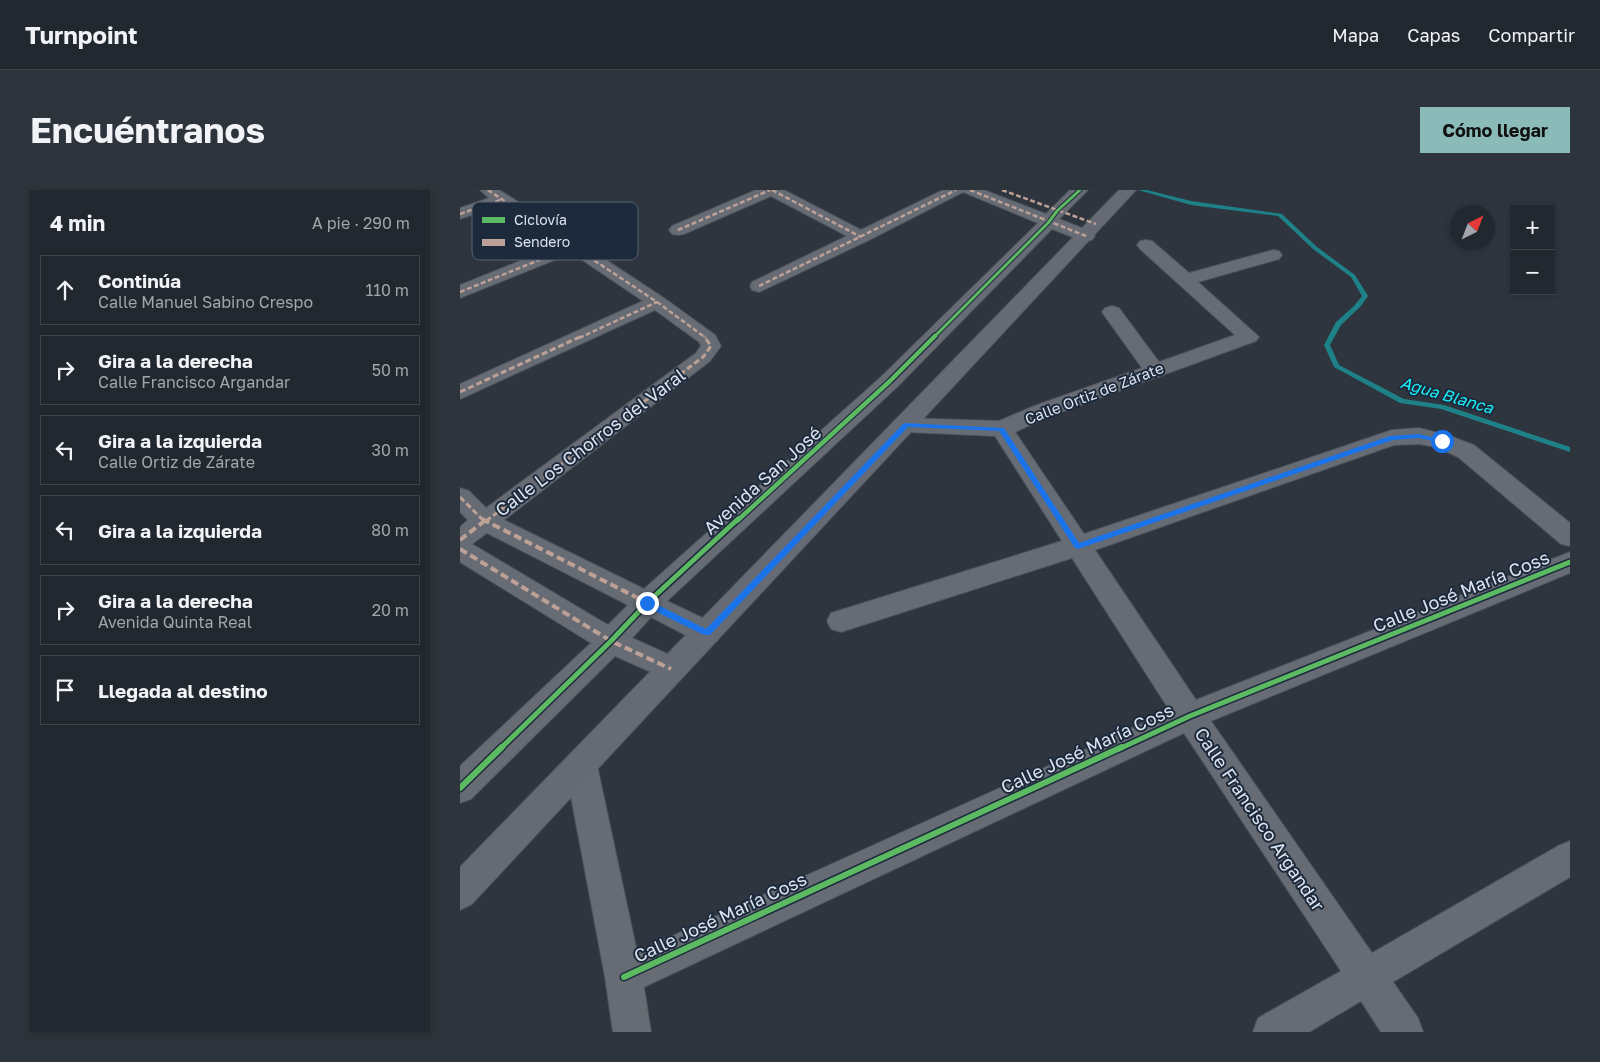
<!DOCTYPE html>
<html lang="es">
<meta charset="utf-8">
<style>
body{margin:0;font-family:"Golos Text",sans-serif;background:#2e343b;color:#f1f3f6}
.controls{position:absolute;right:15px;top:15px;display:grid;overflow:hidden;border-radius:0px;box-shadow:0 2px 8px #0003}
.controls button{width:45px;height:45px;display:grid;place-items:center;padding:0;border:0;border-bottom:1px solid #3f444b;background:#22282f;color:#f1f3f6;font:25px sans-serif}
.compass{position:absolute;left:990px;top:15px;width:45px;height:45px;border-radius:50%;background:#22282f;box-shadow:0 2px 8px #0003;rotate:42deg}
.stop{position:absolute;width:15px;height:15px;margin:-11px;border:4px solid #1a73e8;border-radius:50%;background:#fff}
.stop.end{background:#1a73e8;border-color:#fff;box-shadow:0 1px 5px #0008}
.list{margin:0;padding:0;list-style:none}
h2{display:flex;justify-content:space-between;align-items:center;height:65px;margin:0;padding:0 20px;font-size:21px}
h2 small{font-size:16px;font-weight:400;color:#a2a6aa}
.list li{display:grid;grid-template-columns:32px 1fr auto;gap:15px;align-items:center;box-sizing:border-box;height:70px;margin:0 10px 10px;padding:0 10px;border:1px solid #3f444b;border-radius:0px}
.list b{display:block;font-size:19px;white-space:nowrap}
.list p{margin:0;font-size:16px;white-space:nowrap;color:#a2a6aa}
.list em{font-size:16px;font-style:normal;color:#a2a6aa}
.icon{flex:none;width:28px;height:28px;fill:none;stroke:currentColor;stroke-width:2;stroke-linecap:round;stroke-linejoin:round}
.map{position:relative;flex:none;width:1110px;height:842px;overflow:hidden;border-radius:0px}
header{display:flex;align-items:center;gap:30px;box-sizing:border-box;height:70px;padding:0 25px;background:#22282f;border-bottom:1px solid #3f444b}
header strong{font-size:24px}
nav{display:flex;gap:28px;margin-inline-start:auto;font-size:18px}
.intro{display:flex;align-items:center;justify-content:space-between;box-sizing:border-box;height:120px;padding:0 30px}
h1{margin:0;font-size:35px}
.button{padding:12px 22px;border-radius:0px;background:#8bbbb9;color:#111;font-size:18px;font-weight:700}
main{display:flex;gap:30px;padding:0 30px}
aside{flex:1;background:#22282f;border-radius:0px;box-shadow:0 2px 8px #0003}
.map>svg:first-child{display:block}
.lines{fill:none;stroke-linecap:round;stroke-linejoin:round}
.stream{fill:#1e8187;fill-rule:evenodd}
.minor-casing{stroke:#4b515a;stroke-width:2}
.major-casing{stroke:#4b515a;stroke-width:2}
.minor{fill:#676c74;fill-rule:evenodd}
.major{fill:#656a75;fill-rule:evenodd}
.quiet-far2{stroke:#bda197;stroke-width:2.5;stroke-dasharray:5 2.5;stroke-linecap:butt}
.quiet-far1{stroke:#bda197;stroke-width:3;stroke-dasharray:6 3;stroke-linecap:butt}
.quiet{stroke:#bda197;stroke-width:4;stroke-dasharray:8 4;stroke-linecap:butt}
.cycleway-far3-casing{stroke:#1d2a3c;stroke-width:5}
.cycleway-far2-casing{stroke:#1d2a3c;stroke-width:7}
.cycleway-far1-casing{stroke:#1d2a3c;stroke-width:8}
.cycleway-casing{stroke:#1d2a3c;stroke-width:9}
.cycleway-far3{stroke:#5cba63;stroke-width:3}
.cycleway-far2{stroke:#5cba63;stroke-width:4.5}
.cycleway-far1{stroke:#5cba63;stroke-width:5}
.cycleway{stroke:#5cba63;stroke-width:6}
.route{fill:#1a73e8}
.labels{text-anchor:middle;dominant-baseline:central;stroke-width:4;stroke-linejoin:round;paint-order:stroke}
.far-street-label{font-size:15px;fill:#dce4f0;stroke:#1d2a3c}
.far-water-label{font-size:16px;font-style:italic;fill:#18eef7;stroke:#1d2a3c}
.street-label{font-size:18px;fill:#dce4f0;stroke:#1d2a3c}
.key{fill:#1d2a3c;stroke:#566272;stroke-width:1}
.key-label{font-size:14px;fill:#dce4f0}
</style>
<header>
<strong>Turnpoint</strong>
<nav><a>Mapa</a><a>Capas</a><a>Compartir</a></nav>
</header>
<div class="intro"><h1>Encuéntranos</h1><a class="button">Cómo llegar</a></div>
<main>
<aside>
<h2>4 min<small>A pie · 290 m</small></h2>
<ul class="list">
<li><svg class="icon" aria-label="ahead" viewBox="0 0 24 24"><path d="M12 20V5M6 11l6-6 6 6"/></svg><div><b>Continúa</b><p>Calle Manuel Sabino Crespo</p></div><em>110 m</em></li>
<li><svg class="icon" aria-label="right" viewBox="0 0 24 24"><path d="M7 20v-9h11M14 6l5 5-5 5"/></svg><div><b>Gira a la derecha</b><p>Calle Francisco Argandar</p></div><em>50 m</em></li>
<li><svg class="icon" aria-label="left" viewBox="0 0 24 24"><path d="M17 20v-9H6M10 6l-5 5 5 5"/></svg><div><b>Gira a la izquierda</b><p>Calle Ortiz de Zárate</p></div><em>30 m</em></li>
<li><svg class="icon" aria-label="left" viewBox="0 0 24 24"><path d="M17 20v-9H6M10 6l-5 5 5 5"/></svg><div><b>Gira a la izquierda</b></div><em>80 m</em></li>
<li><svg class="icon" aria-label="right" viewBox="0 0 24 24"><path d="M7 20v-9h11M14 6l5 5-5 5"/></svg><div><b>Gira a la derecha</b><p>Avenida Quinta Real</p></div><em>20 m</em></li>
<li><svg class="icon" aria-label="arrive" viewBox="0 0 24 24"><path d="M6 21V4h12l-3 4 3 4H6"/></svg><div><b>Llegada al destino</b></div></li>
</ul>
</aside>
<div class="map">
<svg width="1110" height="842" viewBox="0 0 1110 842">
<rect width="100%" height="100%" fill="#2e353f"/>
<g class="lines">
<path class="stream" d="M678,0h9l44,11 91,13 35,33 38,28 13,21 -7,10 -20,19 -11,20 9,20 65,34 40,6 126,42v5l-129,-43 -41,-6 -66,-36 -10,-22 12,-23 18,-16 8,-10 -11,-19 -38,-28 -35,-33 -87,-11z"/>
<g class="minor-casing">
<path id="minor" d="M20,0h19l10,6 155,102 51,37 6,11 -11,15 -206,159 140,69 238,-213 156,-153 -75,-31 -96,49 -108,51 -7,-2 -2,-4 2,-4 95,-46 -76,-40 -87,38 -6,1 -6,-1 -3,-4 3,-4 84,-36h28l77,40 82,-40h41l62,24 24,-24h18l-29,29 33,13 3,4 -3,4 -6,1 -6,-1 -28,-11 -154,157 -231,215 50,24 4,8 -4,8 -10,3 -10,-3 -46,-24 -19,21 49,22 5,9 -5,9 -10,3 -56,-25 -144,143 -11,4v-37l131,-123 -131,-81v-35l8,-7 -8,-8v-24l9,3 17,17 210,-155 5,-7 -2,-4 -44,-32 -195,89v-15l183,-83 -71,-48 -112,45v-13l100,-40 -60,-40 -40,14v-11l29,-10zM27,343l141,72 -20,20 -136,-81z
M686,50l6,1 37,32 84,-23 6,1 3,4 -3,4 -81,23 61,55 -3,4 -206,75 -35,16 69,102 308,-104 27,-2 31,8 24,9 96,78v23l-9,-2 -103,-87 -22,-10 -17,-3 -25,1 -299,105 101,150 374,-148v21l-359,148 161,232 186,-107 12,-5v36l-177,105 25,36 5,14h-42l-20,-31 -52,31h-56l5,-14 83,-47 -157,-238 -540,254 7,45h-38l-8,-55 -40,-212 5,-10 11,-5 11,5 5,10 40,187 533,-241 -98,-153 -231,74 -10,-3 -4,-8 4,-8 231,-72 -67,-105 -89,-4 -8,-2 -3,-5 3,-5 8,-2 93,3 35,-15 108,-38 -40,-56 3,-4 7,-2 7,2 40,54 76,-27 -95,-86 -3,-4 3,-4z"/>
</g>
<g class="major-casing">
<path id="major" d="M659,0h17l-664,714 -12,6v-43z"/>
</g>
<use href="#minor" class="minor"/>
<use href="#major" class="major"/>
<path class="quiet-far2" d="M28,0l169,112 49,36
M312,0l89,47
M510,0l116,46
M542,0l94,34
M0,24l43,-15
M218,40l92,-40
M299,96l197,-96
M0,102l114,-46
M119,148l78,-36"/>
<path class="quiet-far1" d="M0,202l122,-56
M0,307l24,24
M26,331l217,-164 8,-11 -7,-10"/>
<path class="quiet" d="M22,329l225,114
M0,350l27,-21
M0,359l151,92 60,28"/>
<g class="cycleway-far3-casing">
<path id="cycleway-far3" d="M473,148l115,-115 9,-12 23,-21"/>
</g>
<g class="cycleway-far2-casing">
<path id="cycleway-far2" d="M277,331l153,-140 45,-45"/>
</g>
<g class="cycleway-far1-casing">
<path id="cycleway-far1" d="M40,559l111,-108 36,-38 91,-84
M659,559l71,-33 380,-154"/>
</g>
<g class="cycleway-casing">
<path id="cycleway" d="M0,598l42,-41
M164,787l498,-230"/>
</g>
<use href="#cycleway-far3" class="cycleway-far3"/>
<use href="#cycleway-far2" class="cycleway-far2"/>
<use href="#cycleway-far1" class="cycleway-far1"/>
<use href="#cycleway" class="cycleway"/>
</g>
<path class="route" d="M444,233l100,5 75,115 311,-107 29,-2 27,7 -4,2 -23,-5 -26,2 -315,109 -3,-1 -76,-117 -91,-4 -198,208h-6l-60,-29v-5h6l56,28z"/>
<g class="labels">
<g class="far-street-label">
<text transform="translate(634 203) rotate(-21)">Calle Ortiz de Zárate</text>
</g>
<g class="far-water-label">
<text transform="translate(987 205) rotate(16)">Agua Blanca</text>
</g>
<g class="street-label">
<text transform="translate(130 252) rotate(-37)">Calle Los Chorros del Varal</text>
<text transform="translate(302 290) rotate(-42)">Avenida San José</text>
<text transform="translate(1001 401) rotate(-22)">Calle José María Coss</text>
<text transform="translate(627 558) rotate(-25)">Calle José María Coss</text>
<text transform="translate(800 629) rotate(56)">Calle Francisco Argandar</text>
<text transform="translate(260 727) rotate(-25)">Calle José María Coss</text>
</g>
</g>
<rect x="12" y="12" width="166" height="58" rx="8" class="key"/>
<rect x="22" y="27" width="23" height="6" fill="#5cba63"/>
<rect x="22" y="49" width="23" height="7" fill="#bda197"/>
<g class="key-label">
<text x="54" y="35">Ciclovía</text>
<text x="54" y="57">Sendero</text>
</g>
</svg>
<div class="controls">
<button>+</button>
<button>−</button>
</div>
<svg class="compass" viewBox="-18 -18 36 36"><path d="M0-13l5 13h-10z" fill="#e53935"/><path d="M0 13l5-13h-10z" fill="#a2a6aa"/></svg>
<div class="stop" style="left:982px;top:251px"></div>
<div class="stop end" style="left:187px;top:413px"></div>
</div>
</main>
